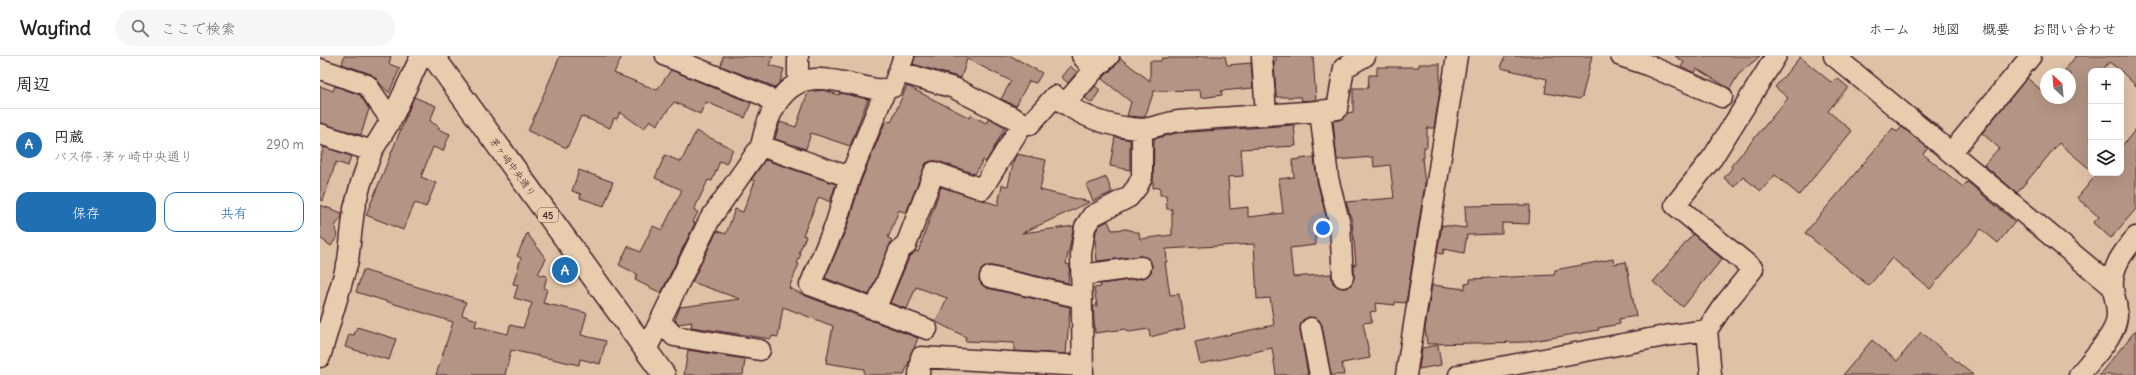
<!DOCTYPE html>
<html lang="ja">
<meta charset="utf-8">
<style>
body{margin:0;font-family:Delius,"Klee One",sans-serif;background:#f6f6f6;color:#202124}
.controls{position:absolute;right:12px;top:12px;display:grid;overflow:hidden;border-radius:8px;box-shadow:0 4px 16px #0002}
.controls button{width:36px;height:36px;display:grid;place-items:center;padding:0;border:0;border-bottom:1px solid #e0e0e0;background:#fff;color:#202124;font:20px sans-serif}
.compass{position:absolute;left:1720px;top:12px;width:36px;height:36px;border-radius:50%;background:#fff;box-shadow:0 4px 16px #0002;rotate:334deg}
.you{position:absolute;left:1003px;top:172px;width:14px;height:14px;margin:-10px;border:3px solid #fff;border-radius:50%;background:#1a73e8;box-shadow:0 0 0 6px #1a73e833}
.badge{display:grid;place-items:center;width:26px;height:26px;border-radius:50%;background:#1f6fb2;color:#fff;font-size:13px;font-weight:700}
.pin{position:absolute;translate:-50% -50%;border:2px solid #fff;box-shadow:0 1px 4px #0006}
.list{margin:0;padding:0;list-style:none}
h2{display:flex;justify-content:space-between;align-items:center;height:52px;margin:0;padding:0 16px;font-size:17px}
h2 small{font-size:13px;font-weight:400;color:#757577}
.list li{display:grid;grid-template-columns:26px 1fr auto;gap:12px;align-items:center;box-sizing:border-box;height:72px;padding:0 16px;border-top:1px solid #e0e0e0}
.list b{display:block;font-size:15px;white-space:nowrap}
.list p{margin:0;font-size:13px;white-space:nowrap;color:#757577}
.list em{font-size:13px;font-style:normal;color:#757577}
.actions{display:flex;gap:8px;padding:12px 16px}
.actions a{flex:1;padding:9px 0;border:1px solid #1f6fb2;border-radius:12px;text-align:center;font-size:14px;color:#1f6fb2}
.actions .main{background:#1f6fb2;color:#fff}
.icon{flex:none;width:22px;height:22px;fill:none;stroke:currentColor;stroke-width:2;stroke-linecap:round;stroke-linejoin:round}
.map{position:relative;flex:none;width:1816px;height:319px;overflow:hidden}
header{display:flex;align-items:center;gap:24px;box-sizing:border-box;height:56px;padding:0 20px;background:#fff;border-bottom:1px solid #e0e0e0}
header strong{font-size:19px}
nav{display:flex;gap:22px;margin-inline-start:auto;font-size:14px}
.search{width:280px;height:36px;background:#f6f6f6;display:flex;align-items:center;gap:10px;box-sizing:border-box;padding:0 14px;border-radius:22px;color:#757577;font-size:15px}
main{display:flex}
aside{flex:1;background:#fff}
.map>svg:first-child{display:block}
.building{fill:#b49484;stroke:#4a1f2b}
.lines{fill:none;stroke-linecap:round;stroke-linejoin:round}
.minor-casing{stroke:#4a1f2b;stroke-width:23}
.major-casing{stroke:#4a1f2b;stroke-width:25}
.minor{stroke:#e7ccae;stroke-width:20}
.major{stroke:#e7ccae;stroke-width:22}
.labels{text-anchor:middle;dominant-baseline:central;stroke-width:3;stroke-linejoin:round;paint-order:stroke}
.shield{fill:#e7ccae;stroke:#795352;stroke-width:1}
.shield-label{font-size:9px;font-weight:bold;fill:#4a1f2b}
.street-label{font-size:10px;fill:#4a1f2b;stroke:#e7ccae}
</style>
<header>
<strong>Wayfind</strong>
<div class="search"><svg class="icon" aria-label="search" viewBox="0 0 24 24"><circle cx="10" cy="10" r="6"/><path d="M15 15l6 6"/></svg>ここで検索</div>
<nav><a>ホーム</a><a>地図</a><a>概要</a><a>お問い合わせ</a></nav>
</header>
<main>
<aside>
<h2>周辺<small></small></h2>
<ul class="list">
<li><span class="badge">A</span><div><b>円蔵</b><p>バス停 · 茅ヶ崎中央通り</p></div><em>290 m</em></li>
</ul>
<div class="actions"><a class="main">保存</a><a>共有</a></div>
</aside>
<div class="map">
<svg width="1816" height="319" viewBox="0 0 1816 319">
<rect width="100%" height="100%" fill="#dec2a6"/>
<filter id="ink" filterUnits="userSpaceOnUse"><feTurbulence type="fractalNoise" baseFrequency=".025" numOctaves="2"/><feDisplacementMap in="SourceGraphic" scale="8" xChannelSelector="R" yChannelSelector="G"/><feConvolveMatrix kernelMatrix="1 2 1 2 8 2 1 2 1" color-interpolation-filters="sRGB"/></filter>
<g filter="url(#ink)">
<path class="building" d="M24,0h47l-2,8 11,4 -11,25 -18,-19 -29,-10z
M240,0h62l-8,17 43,17 14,-20 80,33 -6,15 -39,-16 -6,12 -26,-12 -17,23 -7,-5 -6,9 -24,-17 -3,7 -3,-1 -4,10 -29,-12 -14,32 -39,-17z
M403,0h50l-4,9 15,4 -4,13 -5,5 -54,-21z
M595,0h96l31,17 -6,10 -7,-2 -13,25 -15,-7 10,-18 -44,-22 -6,19 -48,-14z
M877,0h28l2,9 24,-2 2,25 -32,3 1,4 -21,3 -1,-8 -46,1 -9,26h-4l-14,-1 4,-14 -29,-23 15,-15 3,-6 30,23v-20h11l1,-3h35z
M956,0h37l3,44 -14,1 -1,-4h-25l-2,-36h2z
M1185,0h87l-10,41 -3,2 -34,-6 2,-14 -46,-11z
M1355,0h85l-22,19 -8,14 -33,-20 -2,4 -14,-6 3,-5z
M1756,0h60v30l-15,-15 -12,-9 -7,9h-11v99l-32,-27 -42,50 -33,-28 15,-17 -17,-15 45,-55 19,16v4h24v-24l-5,-4z
M1480,1l32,26 5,-5 11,9 -20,24 24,20 -53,64 -24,-20 -14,16 -18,-14 -9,10 -10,-9 8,-10 -1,-2 57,-68 -13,-11z
M1099,8h21v26l-6,38h-7v19h-3v11h-2l3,26 -19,119 -11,-1v3l-20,-2 1,8 -6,1 2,10 -9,1 7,35 -28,5 2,12h-13l-9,-50 -3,-5 -10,-3 -6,3 -3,10 8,45h-32l-4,-27 -72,16 -5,-22 79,-17 -4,-27 -13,1 -3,-55 -88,5 1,13h-2l5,33 9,-1 6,34 -35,9 -1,-8 -20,3 -3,-3 -31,4 -2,-27h4l-3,-18 7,-1 -1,-3 43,-6 8,-6 1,-6 -2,-6 -10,-4 -43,5 -2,-21 1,-9 4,-6 8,-4 4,9 15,-1 8,3h4l1,7 32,-4v-26h-5l-1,-14h-6v-8l-7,1 1,-49 22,-6 118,-8 2,21 -55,3 2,27 -15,1 2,32 18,-2v10l35,-4 -4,-34 15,-2 -2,-17 22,-3 3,24 10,39h-6l1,12 -7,1 1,12 -26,3 3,29 38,-3 2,9 5,4 6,1 6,-2 4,-9v-12l2,-1 -4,-43 -6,-19 48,-4 -4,-33 -16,2 -1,-10 -36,3 -4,-39 6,-1 5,-2 3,-5 6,-1v-24h15l1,-13h8v-8h42z
M750,10l7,6 -9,11 -7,-6z
M0,30l13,5 2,-5 25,9 9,14 -8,26 -41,-12z
M587,30l63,32 1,-3 15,8 3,-5 16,9 -11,21 -8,14 -3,-2 -8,14 -37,-13h-6l-6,2 -20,50 -7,-3 -11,28 4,2 -1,2 -22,53 -44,-17 22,-51 14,-46 25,-61 5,2z
M775,30l5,4 -8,13 -7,-5z
M503,34l16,5 1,-2 28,6 -18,47 -39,-13 -5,16 -31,-10 5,-17 16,5 12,-35z
M94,41l22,9 -6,15 9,6 -1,2 12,5 -7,17 -10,-4 -12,30 15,6 -10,24 -11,-4 -12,27 -37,-15z
M1597,53l26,21 -1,1z
M1582,71l26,21 -5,6 40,33 4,-5 2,1 46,39 -17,21 -17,-14 -51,60 -38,-31 -23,28 -64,-53 88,-105 4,4z
M1816,73v80l-25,29 -18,-15 6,-6 -22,-19 21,-25h23v-26z
M376,75l37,18 -7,15 -6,-3 -8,20 -4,-1 -14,30 4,2 -5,10 2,1 -34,70 -26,-13 2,-6 -18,-9 9,-19 12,6 13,-26 9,4 20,-40 -27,-12 10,-23 16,7z
M795,81l15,3v30l-20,-4z
M4,91l27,9 -3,10 -12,-4 -13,39 -3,-1v-41z
M697,98l29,6 -6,30 50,12 -68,31 52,-7 -8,38 4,1 -2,18 -76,-17h-6l-5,4 -2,10 3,5 5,3 83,19 -4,47 -52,-3v-8l-49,-2 1,-4 -30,-15 11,-24 -31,-11 -9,22 -17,-6 19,-45 6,-7 3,1 23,-65 57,18 4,-20 6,1 6,-27z
M445,104l71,24 -6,18 -11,-5 -16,38 3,1 -7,17 2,1 -4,9 2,1 -10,24 17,8 112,42 -14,37h-40v-6l-38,-6 7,-37 -50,-19 -5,30 -6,-1 -1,3 -80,-12 1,-5 -13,2 -4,-4 5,-13 60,-8 -48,-17 25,-51 9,3 9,-25 8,3 12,-31 -4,-1z
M259,114l34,12 -9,24 -24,-8 1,-4 -9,-3z
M786,121l6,15 -19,9 -7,-16z
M0,149l22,8v4l-7,9 2,11 -6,9 -11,-8z
M1210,149l-1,19 -27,-1v11l-35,1 -3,18 -20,-4 -1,5 -6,-1 5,-28 24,3 -1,-22z
M207,177l19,26 -8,15 9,2 -3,12 3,1 -4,14 44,10 -6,22 25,6 -6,23 -20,-5 -1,6 -68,-15 -6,25h-69l17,-53 -97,-30 7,-22 103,32 -4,13 15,5 -2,6 33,8 2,-9 13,3 9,-25 -18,-5 4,-13 -5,-1 8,-26 -4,-2z
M1373,178l29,25 -39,48 -30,-25z
M1293,203l1,5 12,-2 10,54 -17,3 1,5 -22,4 1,2 -73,12 -99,2 -2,-15 7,-44 33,4v-5l5,-1v-4l84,-4 1,-5z
M37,271l39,12 -7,21 -44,-13 4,-13 5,1z
M1816,274v45h-37z
M1601,276l52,43h-130l29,-35 25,21z
M1118,289l3,20 -22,4 3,-21z
M368,294l57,9 -2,16h-59z"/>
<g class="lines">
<g class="minor-casing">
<path id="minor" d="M346,0l99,40 10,10
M762,0l12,14
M942,0l4,59
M1301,0l24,8 77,33
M1514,0l279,231
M0,13l47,16 24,35
M579,16l55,16 69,35 7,1 25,-28c24,20 54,31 86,33 12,0 26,-7 38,-8 53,-5 106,-6 158,-12l7,-41 21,-12
M478,27v-27
M745,48l29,-34 15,-14
M1000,55l8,67 12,47 3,52
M0,78l52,17
M441,90l89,31 35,-86
M1631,97l80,-97
M530,121l-14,46 -26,62 117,44
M762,219l59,-8
M670,221l92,21
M555,254l24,-59 7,-6 28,-73 48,17 41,-66
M340,265l14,15 86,14
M991,272l9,47
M326,294l64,-131 51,-73c6,-29 20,-65 54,-67 14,-1 29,3 42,6 13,3 24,7 36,2l11,-31
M0,301l28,-96 6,-52 7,-26 11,-32 19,-31 30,-64
M599,319l2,-18 162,9
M763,319l-2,-121 4,-27 7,-11 37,-19 8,-10 5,-10v-48
M1086,319l51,-319
M1139,319l206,-39 42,-6
M1391,319l-4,-45 14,-21 32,-40 -78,-64 38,-48 63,-101
M1759,319c10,-12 34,-38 37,-53 3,-11 -1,-22 -3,-33 -2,-22 10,-37 23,-52"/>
</g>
<g class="major-casing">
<path id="major" d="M113,0l231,319"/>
</g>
<use href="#minor" class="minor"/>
<use href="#major" class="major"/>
</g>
</g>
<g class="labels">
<rect class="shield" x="218" y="152" width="20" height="14" rx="3"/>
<g class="shield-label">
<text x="228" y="159">45</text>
</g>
<g class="street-label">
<text transform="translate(193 111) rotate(54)">茅ヶ崎中央通り</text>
</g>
</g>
</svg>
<div class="controls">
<button>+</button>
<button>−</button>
<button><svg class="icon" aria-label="layers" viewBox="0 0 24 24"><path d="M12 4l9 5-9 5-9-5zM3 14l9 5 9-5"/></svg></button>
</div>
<svg class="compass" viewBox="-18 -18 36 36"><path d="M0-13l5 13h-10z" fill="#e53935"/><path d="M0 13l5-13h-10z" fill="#757577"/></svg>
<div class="you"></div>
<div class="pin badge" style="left:245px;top:214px">A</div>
</div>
</main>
